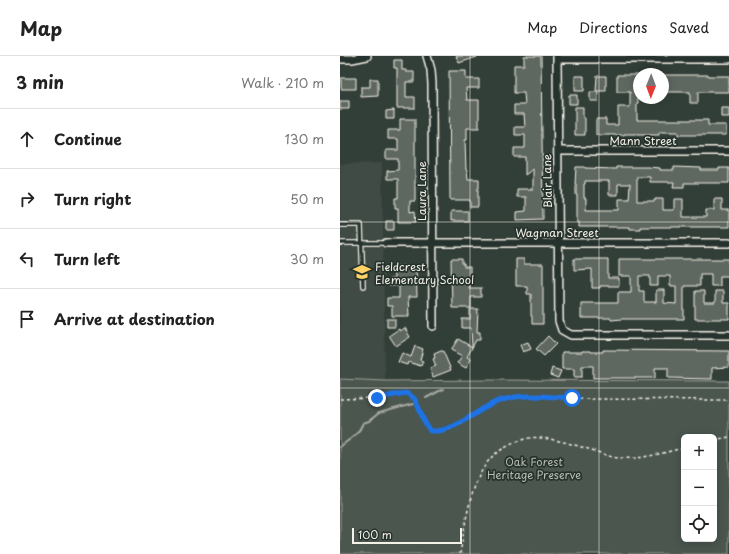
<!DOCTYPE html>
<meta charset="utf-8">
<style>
body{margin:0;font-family:"Playpen Sans",sans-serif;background:#f6f6f6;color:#222}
.controls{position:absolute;right:12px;bottom:12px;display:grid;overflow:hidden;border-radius:6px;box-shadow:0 2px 10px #0003}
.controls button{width:36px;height:36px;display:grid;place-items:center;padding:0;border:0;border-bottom:1px solid #e0e0e0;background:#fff;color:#222;font:20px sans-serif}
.compass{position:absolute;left:293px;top:12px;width:36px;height:36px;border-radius:50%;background:#fff;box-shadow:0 2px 10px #0003;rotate:181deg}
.scale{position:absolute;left:12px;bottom:10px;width:110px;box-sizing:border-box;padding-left:4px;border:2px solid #f4f1e8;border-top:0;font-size:11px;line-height:14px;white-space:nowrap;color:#f4f1e8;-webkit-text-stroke:3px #26332d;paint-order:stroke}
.stop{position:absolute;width:12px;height:12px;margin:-9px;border:3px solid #1a73e8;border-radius:50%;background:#fff}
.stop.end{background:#1a73e8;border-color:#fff;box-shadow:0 1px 4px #0008}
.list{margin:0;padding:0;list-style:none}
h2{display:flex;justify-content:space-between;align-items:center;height:52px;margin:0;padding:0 16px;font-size:17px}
h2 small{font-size:13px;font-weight:400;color:#767676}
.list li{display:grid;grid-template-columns:26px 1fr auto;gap:12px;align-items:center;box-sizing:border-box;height:60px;padding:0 16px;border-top:1px solid #e0e0e0}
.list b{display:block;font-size:15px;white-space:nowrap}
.list em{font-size:13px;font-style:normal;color:#767676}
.icon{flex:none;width:22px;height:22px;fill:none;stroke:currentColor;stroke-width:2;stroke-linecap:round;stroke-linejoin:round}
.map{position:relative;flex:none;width:389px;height:498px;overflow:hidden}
header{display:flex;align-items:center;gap:24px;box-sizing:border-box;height:56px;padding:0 20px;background:#fff;border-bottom:1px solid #e0e0e0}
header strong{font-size:19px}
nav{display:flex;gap:22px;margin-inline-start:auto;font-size:14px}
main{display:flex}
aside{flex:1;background:#fff}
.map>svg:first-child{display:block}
.built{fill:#404b44}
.green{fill:#4c564f;stroke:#a0a49c;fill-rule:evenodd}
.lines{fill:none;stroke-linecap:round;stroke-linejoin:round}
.stream{stroke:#a6a9a1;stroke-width:2}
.building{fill:#5f6861;stroke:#f4f1e8;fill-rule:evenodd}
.lane-casing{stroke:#f4f1e8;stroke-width:6}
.street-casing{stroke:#f4f1e8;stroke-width:10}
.path{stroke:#f4f1e8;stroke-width:1.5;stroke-dasharray:3 3;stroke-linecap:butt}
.lane{stroke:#26332d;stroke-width:3.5}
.street{stroke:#26332d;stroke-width:7}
.route{stroke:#1a73e8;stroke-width:5}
.grid{fill:none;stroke:#f4f1e8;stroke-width:1;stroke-opacity:0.55}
.labels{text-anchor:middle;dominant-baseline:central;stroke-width:3.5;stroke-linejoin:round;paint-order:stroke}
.street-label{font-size:11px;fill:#f4f1e8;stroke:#26332d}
.poi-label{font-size:11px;fill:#f4f1e8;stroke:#26332d;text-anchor:start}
.park-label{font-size:11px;fill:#b9bbb2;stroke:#26332d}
</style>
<header>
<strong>Map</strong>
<nav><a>Map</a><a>Directions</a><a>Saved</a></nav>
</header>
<main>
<aside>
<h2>3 min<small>Walk · 210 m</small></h2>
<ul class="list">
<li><svg class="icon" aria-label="ahead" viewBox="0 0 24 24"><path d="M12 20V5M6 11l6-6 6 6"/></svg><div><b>Continue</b></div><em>130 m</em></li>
<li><svg class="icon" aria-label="right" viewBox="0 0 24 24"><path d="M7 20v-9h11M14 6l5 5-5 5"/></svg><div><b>Turn right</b></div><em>50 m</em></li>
<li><svg class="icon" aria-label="left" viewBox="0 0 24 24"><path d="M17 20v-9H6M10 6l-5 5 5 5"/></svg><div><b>Turn left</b></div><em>30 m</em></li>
<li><svg class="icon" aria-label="arrive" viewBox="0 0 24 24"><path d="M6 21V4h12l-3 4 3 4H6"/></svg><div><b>Arrive at destination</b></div></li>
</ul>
</aside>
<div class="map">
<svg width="389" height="498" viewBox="0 0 389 498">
<rect width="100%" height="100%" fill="#323e38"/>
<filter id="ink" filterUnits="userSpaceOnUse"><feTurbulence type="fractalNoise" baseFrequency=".025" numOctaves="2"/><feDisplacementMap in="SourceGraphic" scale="8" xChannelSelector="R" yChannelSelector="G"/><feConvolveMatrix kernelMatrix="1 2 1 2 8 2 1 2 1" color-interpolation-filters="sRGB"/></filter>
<g filter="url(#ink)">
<path class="built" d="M42,107l3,218 -45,-2v-215z"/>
<path class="green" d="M0,323l45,2 98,-1 246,1v173h-389zM344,381h30v102h-30z"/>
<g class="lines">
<path class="stream" d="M86,342l17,-9
M0,391c10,-9 17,-10 23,-24l6,-2 10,-8 34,-9"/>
</g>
<path class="building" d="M116,0h21v1l-18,6z
M184,0h17l2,163 -26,1v-8l9,-1v-14h-9v-8h16v-20l-8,6v-18h-11v-9h11v-13h-10v-8h10l-1,-13h-10v-9h11l-1,-12h-10v-28h10z
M54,4h8v10h4v2h8v10h-8v15h9v11h-18v-40h-3z
M109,15h17v8h13v9h-13l1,12h12v28h-12v12h-2l1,30h1l1,9h11v9h-1v19h-8v-7h-20z
M277,19h22v17h-1v11h-1v17h71v5h18v10h-48v-3h-19v3h-22v-1h-13v1h-28v-16h10v6h12v-18h12v-15h-13z
M323,19h46v1h20v16h-31v11h-8v-11h-27z
M235,20h9v15h-9z
M257,20h9v15h-10z
M1,22h15v11h-15z
M30,23h8v17l-17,1v-10h9z
M250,36h8v9h-8z
M229,39h8v9h-8z
M0,45h9v8h-9z
M235,51h8v11h2v17h-10z
M381,52h8v9h-8z
M54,54v9h-8v-8z
M60,63h15v82h-5v11l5,-1 1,11h-18v-14h-3v-10h3v-19h-11v-8l11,-1v-11h-12v-9h12v-11h-10v-9h12z
M236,111h9v1l31,1v-2h32l12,1v2h14v-3l27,1v2h18v-2h10v15h-45v4h-11l1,-5h-24v-5h-13v24h18v-2h8v11h11v-11h9v18h23v-7h8v-11h8v11h7v17h-89v2h-10v-2h-51v-5h-2v-27h-1v-11h-1zM245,125h24v14h9v-11h12l-1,15h-10v11h-33v-12h-2v-14h1z
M111,155h17v10h-17z
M46,165h8v9h-8z
M111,203h11v5h2v3h6v9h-1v12h12v9h-10v11h-19z
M176,203h8v5h19v60h-11v-8h-1v-22h-4v-8h-11z
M234,203h34v19h11v8h-19v2h-8v-19l-18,1z
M279,203h110v17h-9v10h-9v-12h-11v12h-16v33h-62l-11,1v-2h-30v-15h37v-11h13v-16h-12zM299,220h11v10h8v-10h12v10h6v18l-12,-1v-13h-8v12h-12v-11h-5z
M53,210h23l1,31h-9l1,19h-17v-10h-5v-8h12v-12h-10v-7h5z
M355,235h9v12h11v-12h8v12h6v16h-34z
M130,253h8l-1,23h3v8h-4l-9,17 4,2 -5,9 -9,-5 5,-7 -11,-6 7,-11 14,8 -1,-19h-9v-9h8z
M47,263h8v8h-8z
M65,272l5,9 -14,9 -6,-9v-2l9,-6 1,2z
M208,280l8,8 -12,12 -8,-7z
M188,286l3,7 -8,3 -3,-7z
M75,290l8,3 -3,11 3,1 -2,5 -13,-4 -1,3 -9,-3 4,-9 9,4z
M263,294l126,1v16l-17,1v11l-44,-1v-10h-13v10h-62v-12h-11v11h-8v-8h-12v-17h20v-1h9v1h12z
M101,295h2l8,19 -18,7 -3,-9 6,-2 -3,-7 2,-1 -1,-4z
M212,312l9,3 -3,7 -8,-3z"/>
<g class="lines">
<g class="lane-casing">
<path id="lane" d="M0,169h21l2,61
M0,187h46"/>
</g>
<g class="street-casing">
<path id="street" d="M87,0l4,14 1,14 1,242
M217,0l2,265 3,9 9,5h158
M0,3h12l15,-3
M217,3h172
M218,95h171
M46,187h343"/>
</g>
<path class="path" d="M0,343l37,-1 29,-5 8,5 4,8 6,15 6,10c23,2 39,-15 58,-25 9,-5 18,-7 28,-9 22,-3 45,1 67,2 49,0 97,1 146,1
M374,384l15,-3
M120,498c5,-29 10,-72 30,-95 5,-6 12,-10 20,-14 9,-5 21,-9 32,-7 18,2 36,8 53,13 8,3 17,7 26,7 20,2 44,-6 63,-10"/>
<use href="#lane" class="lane"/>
<use href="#street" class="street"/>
</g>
</g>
<g class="lines" filter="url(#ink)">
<path class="route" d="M37,342l29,-5 8,5 4,8 6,15 6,10c27,2 47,-24 72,-31 23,-7 48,-3 70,-2"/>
</g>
<path class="grid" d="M130,0v498M259,0v498M0,166h389M0,332h389"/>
<defs>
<g id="school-bare" transform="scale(1.38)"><path d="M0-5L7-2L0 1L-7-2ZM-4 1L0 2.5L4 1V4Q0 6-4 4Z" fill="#ffd166" stroke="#26332d" stroke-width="2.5" paint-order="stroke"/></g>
</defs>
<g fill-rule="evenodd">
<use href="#school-bare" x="22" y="216"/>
</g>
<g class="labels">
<g class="street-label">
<text x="303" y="84">Mann Street</text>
<text transform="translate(207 125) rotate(-91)">Blair Lane</text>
<text transform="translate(81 135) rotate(-90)">Laura Lane</text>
<text x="217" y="176">Wagman Street</text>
</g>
<g class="poi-label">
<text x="35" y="210">Fieldcrest<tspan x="35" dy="13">Elementary School</tspan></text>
</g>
<g class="park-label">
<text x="194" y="405">Oak Forest<tspan x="194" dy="13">Heritage Preserve</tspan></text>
</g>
</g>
</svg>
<div class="controls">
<button>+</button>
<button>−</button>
<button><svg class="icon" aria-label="locate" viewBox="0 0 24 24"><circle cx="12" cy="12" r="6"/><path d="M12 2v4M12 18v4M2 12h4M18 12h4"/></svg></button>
</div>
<svg class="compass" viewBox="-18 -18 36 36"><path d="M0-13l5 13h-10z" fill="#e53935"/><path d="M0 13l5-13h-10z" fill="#767676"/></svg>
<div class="scale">100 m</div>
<div class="stop" style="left:232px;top:342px"></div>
<div class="stop end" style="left:37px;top:342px"></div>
</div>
</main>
